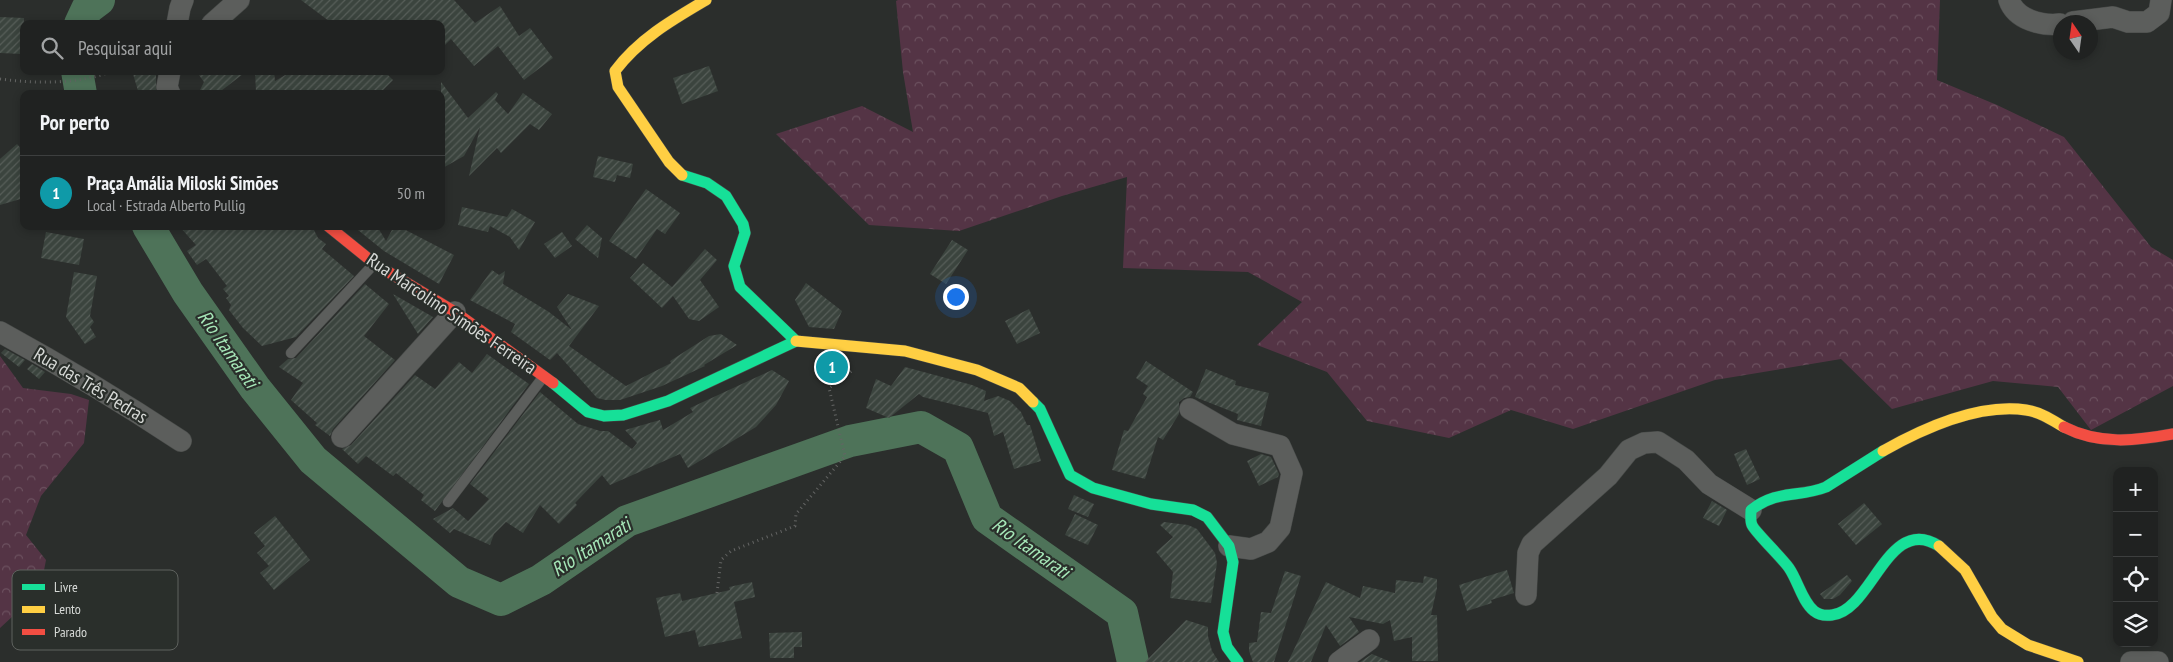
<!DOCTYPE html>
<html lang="pt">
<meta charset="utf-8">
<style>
body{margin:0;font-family:"PT Sans Narrow",sans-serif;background:#282a2a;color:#f1f3f6}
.controls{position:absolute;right:15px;bottom:15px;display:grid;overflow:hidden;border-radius:10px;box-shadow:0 2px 8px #0003}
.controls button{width:45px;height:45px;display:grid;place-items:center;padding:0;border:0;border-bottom:1px solid #3d3f3f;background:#202221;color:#f1f3f6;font:25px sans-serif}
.compass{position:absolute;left:2053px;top:15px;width:45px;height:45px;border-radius:50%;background:#202221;box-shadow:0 2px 8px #0003;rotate:347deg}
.you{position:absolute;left:955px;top:296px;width:18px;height:18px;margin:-12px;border:4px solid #fff;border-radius:50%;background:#1a73e8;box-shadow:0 0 0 8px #1a73e833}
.badge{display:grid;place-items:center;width:32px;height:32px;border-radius:50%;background:#9a9d9a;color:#fff;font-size:16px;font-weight:700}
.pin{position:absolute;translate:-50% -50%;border:2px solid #fff;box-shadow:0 1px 5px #0006}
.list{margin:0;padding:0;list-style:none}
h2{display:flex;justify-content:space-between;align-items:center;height:65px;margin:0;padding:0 20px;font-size:21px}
h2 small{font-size:16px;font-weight:400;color:#a2a4a5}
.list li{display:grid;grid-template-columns:32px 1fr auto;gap:15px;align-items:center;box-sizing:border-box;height:75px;padding:0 20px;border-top:1px solid #3d3f3f}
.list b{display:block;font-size:19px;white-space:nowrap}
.list p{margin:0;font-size:16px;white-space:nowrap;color:#a2a4a5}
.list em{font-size:16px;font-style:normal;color:#a2a4a5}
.icon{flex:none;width:28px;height:28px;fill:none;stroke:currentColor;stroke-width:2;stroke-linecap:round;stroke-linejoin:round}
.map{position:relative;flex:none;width:2173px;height:662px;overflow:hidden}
.search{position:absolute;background:#202221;box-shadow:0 2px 8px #0003;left:20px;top:20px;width:425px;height:55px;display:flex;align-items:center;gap:12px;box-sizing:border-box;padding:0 18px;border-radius:10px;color:#a2a4a5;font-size:19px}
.panel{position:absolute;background:#202221;box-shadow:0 2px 8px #0003;left:20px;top:90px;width:425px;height:140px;border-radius:10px}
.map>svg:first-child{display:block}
.forest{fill:url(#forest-crowns)}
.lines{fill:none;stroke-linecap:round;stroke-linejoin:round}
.river{stroke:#4e7359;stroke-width:32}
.building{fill:url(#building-hatch)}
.lane-casing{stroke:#464947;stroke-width:11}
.street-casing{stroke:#464947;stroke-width:22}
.fast-casing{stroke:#464947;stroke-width:12}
.slow-casing{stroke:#464947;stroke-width:12}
.jam-casing{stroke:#464947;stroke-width:12}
.path{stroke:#646564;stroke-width:3;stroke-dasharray:1 4;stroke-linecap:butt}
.lane{stroke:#5c5e5c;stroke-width:10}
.street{stroke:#5c5e5c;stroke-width:21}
.fast{stroke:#16e098;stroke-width:11}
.slow{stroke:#ffcf43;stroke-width:11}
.jam{stroke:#f24e42;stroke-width:11}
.labels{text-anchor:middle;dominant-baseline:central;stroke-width:4.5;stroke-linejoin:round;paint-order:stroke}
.street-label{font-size:19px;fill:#d6d9d6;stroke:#2a2f2b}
.water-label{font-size:20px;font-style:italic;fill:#a6e7b8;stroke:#2a2f2b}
.key{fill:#2a2f2b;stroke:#5e625e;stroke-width:1}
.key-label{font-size:14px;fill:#d6d9d6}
</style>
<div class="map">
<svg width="2173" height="662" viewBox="0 0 2173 662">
<defs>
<pattern id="forest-crowns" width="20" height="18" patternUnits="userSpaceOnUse" patternTransform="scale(1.25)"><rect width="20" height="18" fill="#543445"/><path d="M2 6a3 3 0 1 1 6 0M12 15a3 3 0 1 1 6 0" fill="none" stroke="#6c515f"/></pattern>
<pattern id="building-hatch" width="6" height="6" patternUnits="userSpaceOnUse" patternTransform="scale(1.25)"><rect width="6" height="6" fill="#3b443e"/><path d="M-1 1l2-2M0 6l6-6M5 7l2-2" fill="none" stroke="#575e59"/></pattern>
</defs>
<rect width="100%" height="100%" fill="#2b2e2c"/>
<path class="forest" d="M898,0h1042l-3,80 60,25 67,32 87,110 22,13v126l-82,44 -33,-43 -65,-6 -101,28 -51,-50 -126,21 -142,49 -62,-19 -62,28 -82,-17 -40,-49 -70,-27 45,-43 -54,-30 -125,-4 4,-91 -65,19 -103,35 -90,-6 -93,-91 86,-28 51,26 -10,-60 -7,-71z
M0,356l23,32 48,6 18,6 -5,43 -43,53 -15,39 20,25 -6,31 -40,37z"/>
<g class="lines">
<path class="river" d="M80,24l7,-15 12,-9
M77,71l4,23
M148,226l40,67 67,95 58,72 146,122 42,18 40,-20 86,-59 223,-80 71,-14 37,21 29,70 135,95 11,49"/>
</g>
<path class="building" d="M301,0h153l21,23 25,-17 19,30 11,-8 23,30 -29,22 -26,-34 -24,20 -23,-27 -10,10v-25h-108z
M0,17l24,1 -2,36 -22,-1z
M709,66l9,25 -36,13 -9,-26z
M142,71h14v23h-17l-6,-20z
M196,71h51l-30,23h-19l6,-12z
M255,71h19l1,10 17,-10h92l9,9 -14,14h-126l3,-2z
M441,82l27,36 28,-26 2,2 -3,6 13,14 15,-21 29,21 -13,16 -9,-6 -29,29 -4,-5 -28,28 11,-49 -16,29 -23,13z
M17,144l7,8v46l-24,7v-46z
M598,156l35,8 -3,14 -13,-3 -2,7 -22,-5z
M646,189l34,24 -15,21 -8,-5 -21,30 -27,-18z
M462,207l45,10 5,-8 23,13 -16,28 -9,-13 -20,-11 -2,6 -30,-7z
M587,225l15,13 -4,20 -23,-19z
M179,226h133l6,12 8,6 -4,5 32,27 -58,61 -34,9 -19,-18 -14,-18 2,-5 -5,-7 3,-2 -6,-7 4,-3 -20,-26 -1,-1 -9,6 -10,-14 9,-6z
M353,226h24l9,15 8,-15h4l56,29 -15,29 -55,-33z
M46,232l38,7 -5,26 -38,-7z
M562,232l10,14 -17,12 -11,-14z
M952,240l16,10 -22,34 -16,-10z
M705,249l12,11 -17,20 19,27 -20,14 -10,-2 -16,-23 -11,12 -32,-30 13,-15 29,24z
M492,270l7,5 6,-4 -2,13 46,28 23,18 -15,-23 11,-13 31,12 -30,40 57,40 45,-23 -1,-2 39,-25 12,-2 16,11 -33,20 1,1 -43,20 -42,14h-14l-9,-2 -40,-45 -7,7 -39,-28 4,-8 -45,-24z
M74,272l23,4 -7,40 4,6 -4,5 6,10 -11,7 -19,-27z
M806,283l36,28 -8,18 -25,-2 -14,-27z
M365,284l24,20 -25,32 31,24 -62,69 -3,7 -15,-11 2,-2 -26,-23 12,-17 -24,-16 9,-8 8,-1z
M393,294l40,23 -15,17z
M1029,309l11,24 -23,11 -12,-23z
M5,349l20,11 -6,7 -18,-14z
M487,354l42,30 -94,127 -14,-11 3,-5 -28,-22 -3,3 -27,-20 -8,8 -16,-15 9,-4 64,-70 20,14 24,-27 13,11z
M1146,361l47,31 -3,5 -6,1 -5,4v12l-16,26 -5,-3 -13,42 -33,-9 12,-40 4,1 19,-34 -4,-3 5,-8 -12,-8z
M32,364l13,8 -6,7 -12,-10z
M905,367l67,18 14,6 -2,10 14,-5 12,5 11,11 6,13h3l11,36 -27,8 -11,-37 -9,4 -6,-23 -65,-16 -4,-3 -30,24 -23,-10 10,-29 15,7z
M1206,369l30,12 -1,4 34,8 -8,33 -24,-6 1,-6 -43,-17z
M772,370l17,11 -13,24 -20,22 -68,41 -8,-14 -70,31 -8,-10 -27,28 2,2 -18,19 -19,-19 -17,28 -17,-11 -12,12 -4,11 -36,-16 -4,4 -17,-14 20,-11 15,13 21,-22 -19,-15 70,-92 38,32 22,7h8l24,18 5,-6 -12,-13 35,-10 3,10 30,-18 -3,-4z
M1746,449l14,30 -13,6 -13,-31z
M1261,454l10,3 8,17 -1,3 -19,9 -12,-25z
M1074,495l20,9 -6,13 -20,-8z
M1712,501l15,9 -8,16 -16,-8z
M1864,503l18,21 -26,21 -18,-21z
M1075,514l23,11 -10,20 -23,-10z
M275,516l35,44 -36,30 -14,-17 9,-7 -12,-13 8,-7 -11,-13z
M1164,522l24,3 9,4 18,24 2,10 -6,40 -41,-5 3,-26 -17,-20 17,-15 -13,-12z
M1507,570l7,23 -23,7 1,3 -25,8 -8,-26z
M1285,571l16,5 -27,86h-21l-4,-11v-8l8,-1 4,-30 10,1z
M1847,575l5,6 -12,14 -7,4h-9l-4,-5z
M1424,576l13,3v9l-6,27h6l1,46h-26v-24l-18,4 -4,-21 -7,4 -34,-7 10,15 -19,14 -14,-21 -15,37h-23l38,-80 34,16 3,-12 32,7 1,-13 27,3z
M752,582l3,15 -21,5 8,36 -43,9 -4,-17 -30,7 -9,-39 24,-5 2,8 48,-11 -1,-3z
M1186,620l22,7v9l4,15 7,11h-74z
M802,632v15h-8v11h-24l-1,-25z
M1372,654l19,8h-31z"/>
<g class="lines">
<g class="lane-casing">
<path id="lane" d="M291,353l83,-89
M448,502l96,-126"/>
</g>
<g class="street-casing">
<path id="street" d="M2009,0c7,20 33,26 51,24
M2073,22l40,-5 15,5h19l12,-9 2,-13
M177,24l3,-16 3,-8
M212,24l27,-24
M170,71l-3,16 3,7
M0,332c62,34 122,70 181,109
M1190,409l43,25 47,12 12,27 -12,55 -12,14 -17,7 -22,-3
M342,437l113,-125
M1526,595l2,-42 4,-9 76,-68 21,-26 15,-7 14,-1 28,18 23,24 42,26
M1339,662l30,-22
M2131,662h27"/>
</g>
<g class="fast-casing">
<path id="fast" d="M682,175l25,8 19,13 17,28 2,9 -11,33 6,21 56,54
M553,383l35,29 16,4 19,-1 45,-14 128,-60
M1033,402l7,7 30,66 23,13 58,16 42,6 14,7 22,29 4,16 -10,70 4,15 11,15
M1883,451l-57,36c-27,11 -48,2 -75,23 0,4 -1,11 1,15 2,6 31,34 37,43 9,13 13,33 25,43 5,4 11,5 18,4 40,-4 56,-102 107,-69"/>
</g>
<g class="slow-casing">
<path id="slow" d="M682,175l-13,-13 -51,-75 -3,-16c24,-32 57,-51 91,-71
M796,341l109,10 72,19 42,18 14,14
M1883,451c39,-22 96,-48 143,-41 14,2 26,10 38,17
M1939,546l26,24 27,47 10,12 26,16 50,17"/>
</g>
<g class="jam-casing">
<path id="jam" d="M328,226l47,38 80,48 98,71
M2064,427c35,18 72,14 109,7"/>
</g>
<path class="path" d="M0,79c39,5 77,5 114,-8
M717,593l4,-33 10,-9 64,-25 1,-12 49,-58 -16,-68 24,-18"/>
<use href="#lane" class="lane"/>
<use href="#street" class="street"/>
<use href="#fast" class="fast"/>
<use href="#slow" class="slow"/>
<use href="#jam" class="jam"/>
</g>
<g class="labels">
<g class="street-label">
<text transform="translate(452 313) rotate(34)">Rua Marcolino Simões Ferreira</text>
<text transform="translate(91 385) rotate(31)">Rua das Três Pedras</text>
</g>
<g class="water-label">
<text transform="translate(228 349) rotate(55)">Rio Itamarati</text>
<text transform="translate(591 547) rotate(-33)">Rio Itamarati</text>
<text transform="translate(1031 548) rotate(35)">Rio Itamarati</text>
</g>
</g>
<rect x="12" y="570" width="166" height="80" rx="8" class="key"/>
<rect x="22" y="584" width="23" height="6" fill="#16e098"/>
<rect x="22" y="606" width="23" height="7" fill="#ffcf43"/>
<rect x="22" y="629" width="23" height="6" fill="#f24e42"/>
<g class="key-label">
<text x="54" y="592">Livre</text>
<text x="54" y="614">Lento</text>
<text x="54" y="637">Parado</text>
</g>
</svg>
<div class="controls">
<button>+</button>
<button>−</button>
<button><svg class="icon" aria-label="locate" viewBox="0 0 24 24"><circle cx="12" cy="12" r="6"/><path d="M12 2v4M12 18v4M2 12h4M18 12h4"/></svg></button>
<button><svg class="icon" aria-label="layers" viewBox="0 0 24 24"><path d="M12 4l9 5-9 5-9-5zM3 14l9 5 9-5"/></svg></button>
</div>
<svg class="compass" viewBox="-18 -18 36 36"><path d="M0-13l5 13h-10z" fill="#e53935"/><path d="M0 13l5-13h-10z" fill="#a2a4a5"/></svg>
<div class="you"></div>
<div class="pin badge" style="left:832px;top:367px;background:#0f9aa8">1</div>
<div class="search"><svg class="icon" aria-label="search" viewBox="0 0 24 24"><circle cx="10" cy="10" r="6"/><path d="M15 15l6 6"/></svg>Pesquisar aqui</div>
<section class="panel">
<h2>Por perto<small></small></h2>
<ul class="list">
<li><span class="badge" style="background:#0f9aa8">1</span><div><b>Praça Amália Miloski Simões</b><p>Local · Estrada Alberto Pullig</p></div><em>50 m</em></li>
</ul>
</section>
</div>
